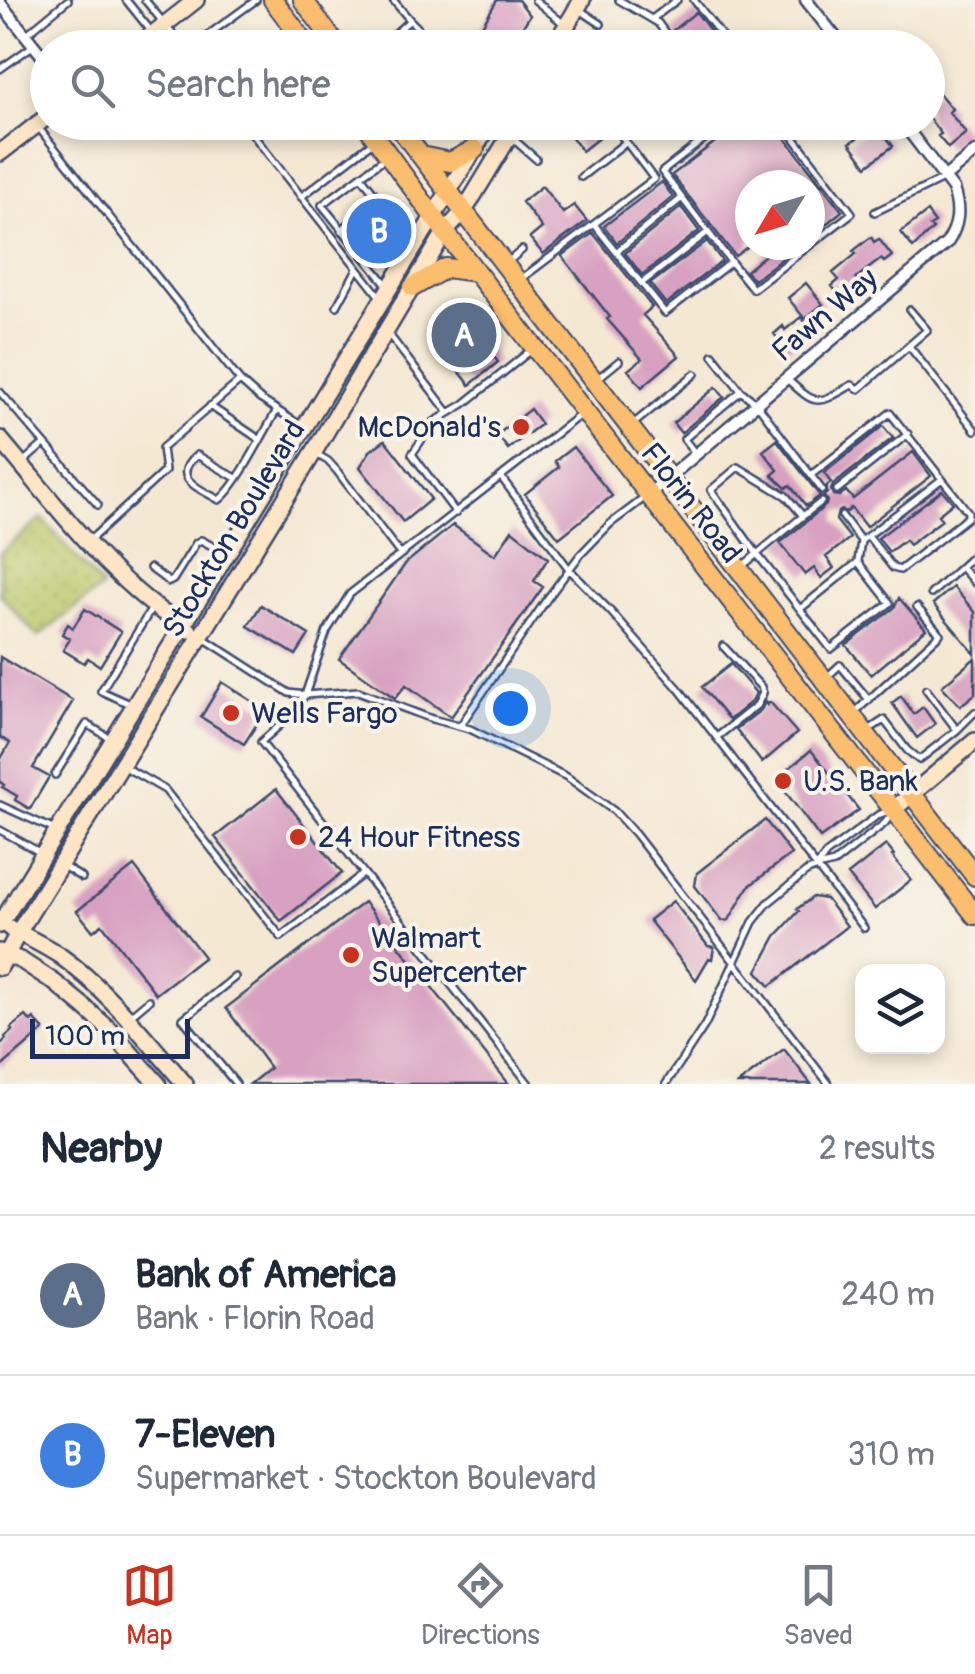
<!DOCTYPE html>
<meta charset="utf-8">
<style>
body{margin:0;font-family:Pangolin,sans-serif;background:#f6f6f7;color:#1f2937}
.controls{position:absolute;right:30px;bottom:30px;display:grid;overflow:hidden;border-radius:20px;box-shadow:0 5px 15px #0003}
.controls button{width:90px;height:90px;display:grid;place-items:center;padding:0;border:0;border-bottom:2px solid #e0e1e3;background:#fff;color:#1f2937;font:50px sans-serif}
.compass{position:absolute;left:735px;top:170px;width:90px;height:90px;border-radius:50%;background:#fff;box-shadow:0 5px 15px #0003;rotate:232deg}
.scale{position:absolute;left:30px;bottom:25px;width:160px;box-sizing:border-box;padding-left:10px;border:5px solid #1b2f5e;border-top:0;font-size:28px;line-height:35px;white-space:nowrap;color:#1b2f5e;-webkit-text-stroke:8px #f7f3e8;paint-order:stroke}
.you{position:absolute;left:510px;top:708px;width:35px;height:35px;margin:-25px;border:8px solid #fff;border-radius:50%;background:#1a73e8;box-shadow:0 0 0 15px #1a73e833}
.badge{display:grid;place-items:center;width:65px;height:65px;border-radius:50%;background:#c8321e;color:#fff;font-size:32px;font-weight:700}
.pin{position:absolute;translate:-50% -50%;border:5px solid #fff;box-shadow:0 2px 10px #0006}
.list{margin:0;padding:0;list-style:none}
h2{display:flex;justify-content:space-between;align-items:center;height:130px;margin:0;padding:0 40px;font-size:42px}
h2 small{font-size:32px;font-weight:400;color:#747a83}
.list li{display:grid;grid-template-columns:65px 1fr auto;gap:30px;align-items:center;box-sizing:border-box;height:160px;padding:0 40px;border-top:2px solid #e0e1e3}
.list b{display:block;font-size:38px;white-space:nowrap}
.list p{margin:0;font-size:32px;white-space:nowrap;color:#747a83}
.list em{font-size:32px;font-style:normal;color:#747a83}
.icon{flex:none;width:55px;height:55px;fill:none;stroke:currentColor;stroke-width:2;stroke-linecap:round;stroke-linejoin:round}
.map{position:relative;flex:none;width:975px;height:1084px;overflow:hidden}
.search{position:absolute;background:#fff;box-shadow:0 5px 15px #0003;left:30px;right:30px;top:30px;height:110px;display:flex;align-items:center;gap:25px;box-sizing:border-box;padding:0 35px;border-radius:55px;color:#747a83;font-size:38px}
.sheet{height:450px;background:#fff}
nav{display:flex;justify-content:space-around;align-items:center;box-sizing:border-box;height:140px;border-top:2px solid #e0e1e3;background:#fff;font-size:28px;color:#747a83}
nav a{display:grid;justify-items:center;gap:5px}
nav .on{color:#c8321e}
.map>svg:first-child{display:block}
.grass{fill:url(#grass-dots);stroke:#6b7c64;stroke-width:2.5}
.building{fill:#d8a0c1}
.lines{fill:none;stroke-linecap:round;stroke-linejoin:round}
.lane-casing{stroke:#3c4b70;stroke-width:10}
.street-casing{stroke:#3c4b70;stroke-width:15}
.secondary-casing{stroke:#3c4b70;stroke-width:20}
.primary-casing{stroke:#3c4b70;stroke-width:22}
.lane{stroke:#fff;stroke-width:5}
.street{stroke:#fff;stroke-width:10}
.secondary{stroke:#fde5c5;stroke-width:15}
.primary{stroke:#fbbd6e;stroke-width:18}
.poi-dot{fill:#c8321e;stroke:#f7f3e8;stroke-width:4}
.labels{text-anchor:middle;dominant-baseline:central;stroke-width:8;stroke-linejoin:round;paint-order:stroke}
.street-label{font-size:30px;fill:#1b2f5e;stroke:#f7f3e8}
.poi-label{font-size:30px;fill:#1b2f5e;stroke:#f7f3e8;text-anchor:start}
</style>
<div class="map">
<svg width="975" height="1084" viewBox="0 0 975 1084">
<defs>
<pattern id="grass-dots" width="8" height="8" patternUnits="userSpaceOnUse" patternTransform="scale(2.5)"><rect width="8" height="8" fill="#bbc86a"/><path d="M2 2h.1M6 6h.1" fill="none" stroke="#a0ac5e" stroke-width="1.8" stroke-linecap="round"/></pattern>
</defs>
<rect width="100%" height="100%" fill="#f7f3e8"/>
<filter id="ink" filterUnits="userSpaceOnUse"><feTurbulence type="fractalNoise" baseFrequency=".01" numOctaves="2"/><feDisplacementMap in="SourceGraphic" scale="20" xChannelSelector="R" yChannelSelector="G"/><feConvolveMatrix kernelMatrix="1 2 1 2 8 2 1 2 1" color-interpolation-filters="sRGB"/></filter>
<filter id="wash" filterUnits="userSpaceOnUse"><feTurbulence type="fractalNoise" baseFrequency=".0048" numOctaves="4" result="noise"/><feDisplacementMap in="SourceGraphic" scale="40" xChannelSelector="R" yChannelSelector="G"/><feGaussianBlur stdDeviation="2.25" result="paint"/><feColorMatrix in="noise" values="0 0 0 0 0 0 0 0 0 0 0 0 0 0 0 0 0 1.4 0 .05"/><feComposite in="paint" operator="in"/></filter>
<g filter="url(#wash)">
<rect width="100%" height="100%" fill="#f5e8d3"/>
<path class="grass" d="M42,518l60,69 -64,50 -38,-43v-41z"/>
<g id="blocks">
<path class="building" d="M497,0h21l12,15 -20,33h-41z
M696,12l27,36h-39l-7,-10 -5,-7z
M938,92l14,17 -3,3 17,21 -18,15 -10,-12 3,-2 -13,-17v-17z
M574,122h16l11,14 -19,15 -16,-22z
M741,122h32l69,89 -32,26v-52h-60v60l-15,11 -63,-81z
M876,124l17,22 -26,20 -17,-23z
M662,182l11,15 -56,46 -13,-17z
M542,186l21,27 11,-8 13,16 -44,33 -13,-16 12,-10 -20,-26z
M681,207l18,24 -57,44 -17,-22z
M386,211l16,10 -22,36 -16,-10z
M927,212l8,11 -5,3 3,3 -20,19 -12,-16z
M593,233l59,74 -9,8 36,41 -37,31 -14,-17 14,-11 -35,-40 3,-2 -48,-61z
M871,237l3,5 5,-3 13,17 -8,6 -3,-3 -25,19 3,4 -19,15 -8,-11 7,-6 -6,-7 23,-19 -3,-3z
M707,241l15,20 -56,43 -16,-20z
M777,245h23l-46,35 -8,-9z
M806,283l17,21 -18,15 -17,-21z
M459,312l39,50 -28,23 -39,-50z
M801,317l11,13 -25,20 -13,-16 9,-8 2,4z
M716,387l8,10 -43,36 -8,-10z
M530,409l11,15 -33,25 -11,-14z
M883,426l10,12 -60,47 -2,5 2,5 6,1 7,-5 7,8 60,-47 18,24 -65,51 -15,-19 -4,4 -5,-2 -4,2 -2,8 14,18 -24,19 8,11 -13,10 -7,-10 -9,7 -25,-32 46,-38 1,-5 -4,-4 4,-3v-7l4,-3 -7,-10z
M385,440l46,59 -28,23 -43,-55 10,-16z
M777,440l43,56 -14,10 -16,-21 -4,3 -14,-13 6,-5 -15,-19z
M573,447l39,49 -53,42 -34,-44 34,-27 -4,-6z
M942,490l11,13 -15,12 4,5 -33,25 -4,-5 -16,12 -11,-14z
M453,525l42,30 17,-25 36,28 -14,23 9,6 -92,130 -45,-32 -11,13 -56,-39 67,-96z
M953,587l22,25v42l-42,-50z
M899,598l27,31 -55,46 -25,-30 48,-37z
M261,605l48,30 -13,20 -48,-29z
M85,609l36,23 -21,34 -12,-8 -4,5 -21,-13 7,-11 -8,-5 6,-10 5,4z
M0,657l73,44 -40,67 16,9 -19,32 -15,-9 2,-4 -15,-9 2,-2 -4,-3v-22l10,-17 -10,-6z
M975,658v36l-15,12 -18,-20z
M731,664l25,29 -4,8 -23,19 -27,-33z
M222,682l44,28 -22,34 -43,-27z
M901,696l13,18 9,-7 12,17 -18,14 -25,-35z
M765,702l2,3 3,-3 27,31 -35,30 -26,-34 25,-19z
M811,750l48,60 -39,28 -44,-59z
M276,789l66,84 -61,48 -66,-84z
M765,820l26,34 -43,33 -19,33 -7,1 -27,-35 2,-13z
M886,845l8,10 -2,1 19,24 -36,29 -27,-34z
M134,866l70,91 -48,37 -54,-70 -9,7 -16,-20z
M813,897l13,2 21,27 -77,60 -13,-15 19,-35 23,-25 -2,-2z
M673,901l35,45 6,1 -2,12 -3,-1 -13,22 -47,-60z
M364,902l145,182h-259l20,-16 -44,-60z
M26,1016l5,6 3,-3 10,11 -44,38v-23l6,-6 -1,-2 8,-7 -2,-2z
M784,1049l27,35h-73z"/>
</g>
</g>
<g filter="url(#ink)">
<use href="#blocks" fill-opacity="0" stroke="#3c4b70" stroke-width="2.5"/>
<g class="lines">
<g class="lane-casing">
<path id="lane" d="M126,0l25,31
M145,0l39,48
M393,0l17,20
M535,0l29,24
M619,0l39,23 18,25
M694,0l37,48
M580,10l21,14
M652,19l25,-19
M28,33l40,-33
M190,48l66,-48
M379,48l31,-28 27,28
M0,69l34,-24
M243,122l137,175
M532,122l14,11 8,-11
M38,127l202,254 20,18 40,26
M512,138l24,21
M386,157l-64,48 66,81
M581,177l45,-35
M301,197l73,-56
M875,212l68,-33
M594,224l71,89 66,-51 -69,-90 64,-50
M341,230l38,-31 -18,-23
M616,252l66,-54
M509,261l13,-11
M731,262l22,27 99,-76 -70,-91
M521,279l133,-100 -43,-57
M642,283l66,-51
M337,306l20,-37
M390,336l59,77
M909,346l66,84
M713,355l28,36
M597,379l22,-18
M787,379c30,28 30,26 65,6l7,4 68,-59 -17,-20
M0,392l98,113
M210,406l49,33
M632,425l63,-51
M695,453l-11,-14 57,-48 16,13 65,86
M316,454l12,7 9,10 63,83
M23,462l21,-18
M738,467l48,29 17,20 -46,38 -46,-64z
M811,475l79,-62 52,66 -81,62 -3,20
M501,477l68,92 42,43 68,77 185,239
M236,478l-39,-23c-28,23 2,33 22,45 18,-13 45,-68 58,-90
M837,490l71,-56
M456,513l-44,-59 22,-32 30,-18 66,-53
M803,516l18,-14
M842,516l19,25
M868,536l25,32 7,2 68,-53v-5l-26,-33
M91,539l74,-68 -3,-23 78,-67
M961,567l14,16
M150,568l19,14 4,-2 23,-37 5,-3 24,13
M740,568l17,-14 74,95 59,-46 -32,-41 -58,47
M931,594l44,-40
M205,639l84,54 16,2 53,-4 74,28 38,10 97,48 47,34 21,23 194,250
M828,676l12,-11 29,35
M926,689l31,41 18,-18
M130,704l-29,-13 51,-83
M853,714l87,-80 -23,-27
M460,726l87,-127 33,-44 30,-31 37,-28
M867,731l17,-11 23,30 12,10 38,-30
M717,737l40,-32 6,-12 -2,-6 -38,-41
M123,766l42,24 116,147 82,-63
M55,775l32,-51 24,15
M0,805l55,25
M0,830l41,23
M63,866l19,12
M817,866l9,-12 52,-39 8,-3
M235,977l-52,42 53,65
M130,1016l19,-16
M529,1084l-268,-342 27,-24 17,-23 22,-64 23,-37 230,-179
M666,1084l39,-59 48,-103 15,-19 38,-31 11,-5 17,-4 51,-40 5,-7"/>
</g>
<g class="street-casing">
<path id="street" d="M806,0l38,48
M0,3l48,60
M945,177l30,-25
M649,494l298,-251c12,-18 13,-34 6,-54l-51,-67"/>
</g>
<g class="secondary-casing">
<path id="secondary" d="M135,48l61,-48
M553,48l29,-48
M0,153l48,-37
M0,439c59,69 110,143 189,191
M894,809l81,-68
M0,925l491,-803
M11,929c16,8 33,16 48,26 49,35 87,84 126,129
M0,952l22,9 32,21 28,23 28,25 48,54
M0,967l18,-34 296,-481 131,-220 19,-21 54,-89"/>
</g>
<g class="primary-casing">
<path id="primary" d="M273,0l36,48
M303,0l36,48
M364,122l81,110 530,683
M395,122l580,754
M421,156l29,6 25,-13
M413,287l33,-19 30,4"/>
</g>
<use href="#lane" class="lane"/>
<use href="#street" class="street"/>
<use href="#secondary" class="secondary"/>
<use href="#primary" class="primary"/>
</g>
</g>
<g class="poi-dot">
<circle cx="521" cy="427" r="10"/>
<circle cx="231" cy="713" r="10"/>
<circle cx="783" cy="781" r="10"/>
<circle cx="298" cy="837" r="10"/>
<circle cx="351" cy="955" r="10"/>
</g>
<g class="labels">
<g class="street-label">
<text transform="translate(825 315) rotate(-40)">Fawn Way</text>
<text transform="translate(691 503) rotate(52)">Florin Road</text>
<text transform="translate(234 529) rotate(-59)">Stockton Boulevard</text>
</g>
<g class="poi-label">
<text x="501" y="427" text-anchor="end">McDonald's</text>
<text x="251" y="713">Wells Fargo</text>
<text x="803" y="781">U.S. Bank</text>
<text x="318" y="837">24 Hour Fitness</text>
<text x="371" y="938">Walmart<tspan x="371" dy="34">Supercenter</tspan></text>
</g>
</g>
</svg>
<div class="controls">
<button><svg class="icon" aria-label="layers" viewBox="0 0 24 24"><path d="M12 4l9 5-9 5-9-5zM3 14l9 5 9-5"/></svg></button>
</div>
<svg class="compass" viewBox="-18 -18 36 36"><path d="M0-13l5 13h-10z" fill="#e53935"/><path d="M0 13l5-13h-10z" fill="#747a83"/></svg>
<div class="scale">100 m</div>
<div class="you"></div>
<div class="pin badge" style="left:464px;top:335px;background:#5c6f8a">A</div>
<div class="pin badge" style="left:379px;top:231px;background:#3f7fe0">B</div>
<div class="search"><svg class="icon" aria-label="search" viewBox="0 0 24 24"><circle cx="10" cy="10" r="6"/><path d="M15 15l6 6"/></svg>Search here</div>
</div>
<section class="sheet">
<h2>Nearby<small>2 results</small></h2>
<ul class="list">
<li><span class="badge" style="background:#5c6f8a">A</span><div><b>Bank of America</b><p>Bank · Florin Road</p></div><em>240 m</em></li>
<li><span class="badge" style="background:#3f7fe0">B</span><div><b>7-Eleven</b><p>Supermarket · Stockton Boulevard</p></div><em>310 m</em></li>
</ul>
</section>
<nav>
<a class="on"><svg class="icon" aria-label="map" viewBox="0 0 24 24"><path d="M3 6l6-2 6 2 6-2v14l-6 2-6-2-6 2zM9 4v14M15 6v14"/></svg>Map</a>
<a><svg class="icon" aria-label="directions" viewBox="0 0 24 24"><path d="M12 3l9 9-9 9-9-9zM9 14v-3h6M13 9l2 2-2 2"/></svg>Directions</a>
<a><svg class="icon" aria-label="saved" viewBox="0 0 24 24"><path d="M7 4h10v16l-5-4-5 4z"/></svg>Saved</a>
</nav>
